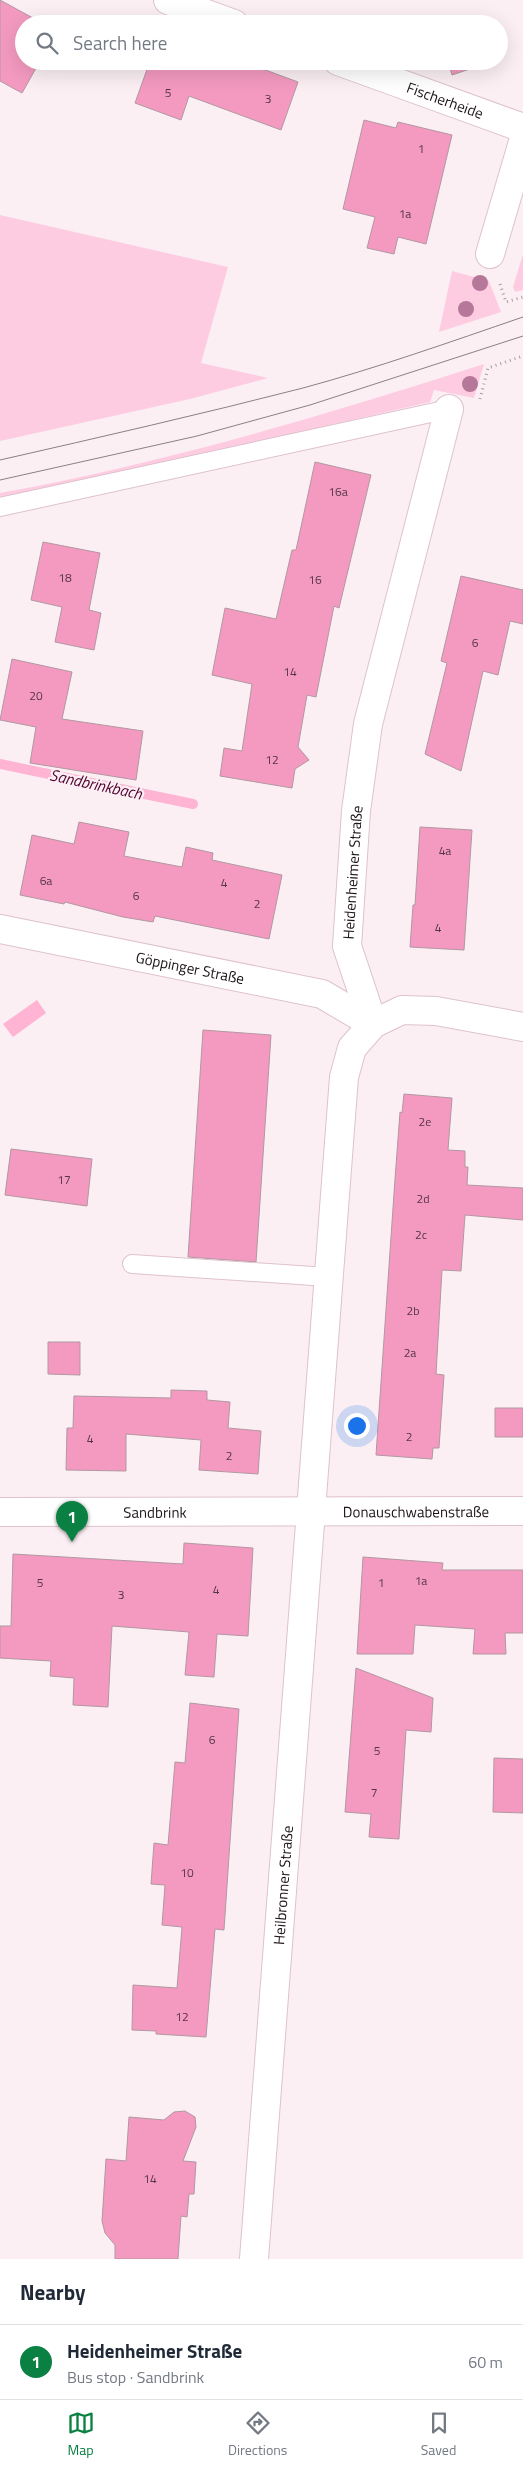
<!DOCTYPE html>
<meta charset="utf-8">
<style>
body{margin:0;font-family:"Titillium Web",sans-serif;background:#f2f2f3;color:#1f2937}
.you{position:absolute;left:356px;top:1425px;width:18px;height:18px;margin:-12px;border:4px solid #fff;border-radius:50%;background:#1a73e8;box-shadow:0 0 0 8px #1a73e833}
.badge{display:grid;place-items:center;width:32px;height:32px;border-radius:50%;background:#0b8043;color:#fff;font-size:16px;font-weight:700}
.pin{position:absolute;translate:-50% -41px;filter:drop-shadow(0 1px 2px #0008)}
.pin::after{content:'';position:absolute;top:26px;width:18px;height:15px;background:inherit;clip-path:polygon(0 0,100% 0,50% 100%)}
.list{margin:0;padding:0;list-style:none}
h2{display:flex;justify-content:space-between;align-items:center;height:65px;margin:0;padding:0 20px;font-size:21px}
h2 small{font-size:16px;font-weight:400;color:#747a83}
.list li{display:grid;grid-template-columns:32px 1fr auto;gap:15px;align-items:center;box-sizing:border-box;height:75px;padding:0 20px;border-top:1px solid #e0e1e3}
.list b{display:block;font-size:19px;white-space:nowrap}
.list p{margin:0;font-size:16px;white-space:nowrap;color:#747a83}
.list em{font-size:16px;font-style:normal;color:#747a83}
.icon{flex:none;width:28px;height:28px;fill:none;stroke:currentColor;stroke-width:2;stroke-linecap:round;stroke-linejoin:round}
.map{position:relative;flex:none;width:523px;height:2259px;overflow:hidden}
.search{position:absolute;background:#fff;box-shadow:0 5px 20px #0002;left:15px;right:15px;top:15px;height:55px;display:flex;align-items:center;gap:12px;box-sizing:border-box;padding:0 18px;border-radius:28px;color:#747a83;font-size:19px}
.sheet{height:140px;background:#fff}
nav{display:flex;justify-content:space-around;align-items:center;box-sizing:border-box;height:70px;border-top:1px solid #e0e1e3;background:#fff;font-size:14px;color:#747a83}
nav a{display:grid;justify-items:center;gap:2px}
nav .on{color:#0b8043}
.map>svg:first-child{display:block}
.green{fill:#fecce0}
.water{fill:#feb4d2}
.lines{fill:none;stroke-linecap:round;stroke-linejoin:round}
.stream{stroke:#feb4d2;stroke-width:10}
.building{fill:#f49ac0;stroke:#b297a1}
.service-casing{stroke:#dfc2cd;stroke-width:20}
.minor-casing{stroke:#dfc2cd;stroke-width:30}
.path{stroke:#a79ca0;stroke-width:3;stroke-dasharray:1 4;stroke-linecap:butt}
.service{stroke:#fff;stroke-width:18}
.minor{stroke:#fff;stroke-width:28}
.tram{stroke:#8a8084;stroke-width:1}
.tree{fill:#b67899}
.labels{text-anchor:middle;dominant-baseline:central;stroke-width:4.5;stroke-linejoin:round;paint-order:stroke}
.number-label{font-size:12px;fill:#533642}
.street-label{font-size:15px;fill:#1d1418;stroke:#fbeff4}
.water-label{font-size:16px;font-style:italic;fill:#51012f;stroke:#fbeff4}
</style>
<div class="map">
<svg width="523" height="2259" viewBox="0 0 523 2259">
<rect width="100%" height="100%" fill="#fbeff4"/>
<path class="green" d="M0,215l228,52 -27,96 67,15 -78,21 -190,42z
M523,254v36l-8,2 -2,-5z
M452,271l37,10 12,31 -62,20z
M484,364l-10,34 -40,-8 -4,12 -269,62 -161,34v-5c165,-30 325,-78 484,-129z"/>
<path class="water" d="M37,1000l9,13 -33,24 -10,-13z"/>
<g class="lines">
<path class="stream" d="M0,764l193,40"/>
</g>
<path class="building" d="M0,0l44,24h-20v37h16l-18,32 -22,-12z
M491,18l2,6h-21z
M150,61h91l57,21 -17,48 -92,-34 -8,24 -46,-17z
M448,61h45l-41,14z
M364,120l32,8 2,-6 54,13 -26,109 -28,-7 -4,17 -27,-6 8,-31 -32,-8z
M315,462l56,13 -32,133 -5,-2 -18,91 -9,-2 -9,52 11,13 -14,9 -3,19 -72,-12 4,-28 18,3 10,-67 -40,-9 13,-67 51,11 16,-69h4z
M43,542l57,11 -11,57 12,3 -7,37 -39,-8 7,-35 -31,-7z
M461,576l62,14v34l-13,-3 -12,54 -15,-4 -22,100 -36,-17 22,-91 -6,-2z
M12,659l60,13 -10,47 81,12 -7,49 -106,-17 6,-36 -36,-7z
M79,822l50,10 -5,24 58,11 4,-20 27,6 -1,7 70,15 -13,64 -114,-23 -2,6 -30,-5 -58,-15 -1,2 -44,-9 12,-60 42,9z
M420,827l52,3 -8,120 -54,-3 3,-42h2z
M203,1030l68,5 -15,227 -68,-5z
M404,1094l48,4 -4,52 17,1v16h3l-1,18 56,3v32l-58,-5 -4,56 -19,-1 -6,104 8,1 -5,73h-6l-1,11 -56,-4 19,-276 5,-67 2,1z
M11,1149l81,10 -5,47 -82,-11z
M48,1342h32v33l-32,-1z
M171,1390l36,1v9l23,2 -2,26 33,3 -3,43 -59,-4 2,-30 -75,-6v37l-60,-1 1,-42h6l1,-32 97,2z
M495,1408h28v29h-28z
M184,1543l69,5 -5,88 -31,-2 -3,43 -29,-2 4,-43 -77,-6 -4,81 -35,-2 1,-27 -24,-2 1,-15 -51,-3v-32h11l2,-72 170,10z
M363,1557l80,6 -1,7h81v63h-18l1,21h-33l2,-25 -60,-4 -2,29h-56z
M356,1668l77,30 -2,34 -25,-2 -7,109 -30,-2 2,-23 -26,-2z
M190,1703l49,6 -15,221 -9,-1 -9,108 -50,-3v-3l-24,-1 1,-45 44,3 5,-61 -20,-2 3,-40 -14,-1 3,-41 14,2 7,-83 10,1z
M494,1758l29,1v54l-30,-1z
M185,2111l10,6 1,10 -13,34 13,1 -2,32h-5l-2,23 -6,-1 -3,43h-63v-14l-10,-12 -3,-12 4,-62 20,2 3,-44 35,3 10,-8z"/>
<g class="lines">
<g class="service-casing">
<path id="service" d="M0,507l449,-98
M132,1264l196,13"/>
</g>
<g class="minor-casing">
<g id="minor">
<path d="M168,0l66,24"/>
<path id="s1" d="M338,61l185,67"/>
<path d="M490,254l33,-112"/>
<path id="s2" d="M0,929l322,65 51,30"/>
<path id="s3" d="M373,1024l-26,-78 9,-135 12,-87 81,-315"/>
<path id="s4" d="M0,1512l523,-1"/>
<path id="s5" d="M254,2259l90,-1182 8,-29 21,-24 29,-14 34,1 87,16"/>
</g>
</g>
<path class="path" d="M500,284l6,18 17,-5
M480,399l8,-31 35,-12"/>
<use href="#service" class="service"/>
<use href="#minor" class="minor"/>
<path class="tram" d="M0,460c101,-23 202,-46 303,-72 74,-20 147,-46 220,-71
M0,480l197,-44 113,-31 213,-69"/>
</g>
<g class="tree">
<circle cx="480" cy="283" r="8"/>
<circle cx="466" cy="309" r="8"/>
<circle cx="470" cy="384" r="8"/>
</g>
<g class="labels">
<g class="number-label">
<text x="168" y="92">5</text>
<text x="268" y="98">3</text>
<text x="421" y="148">1</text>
<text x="405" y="213">1a</text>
<text x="338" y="491">16a</text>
<text x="65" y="577">18</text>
<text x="315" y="579">16</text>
<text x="475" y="642">6</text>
<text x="290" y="671">14</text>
<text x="36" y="695">20</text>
<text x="272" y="759">12</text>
<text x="445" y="850">4a</text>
<text x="46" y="880">6a</text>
<text x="224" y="882">4</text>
<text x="136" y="895">6</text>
<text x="257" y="903">2</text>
<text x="438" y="927">4</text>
<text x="425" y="1121">2e</text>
<text x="64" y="1179">17</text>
<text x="423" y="1198">2d</text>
<text x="421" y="1234">2c</text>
<text x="413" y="1310">2b</text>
<text x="410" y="1352">2a</text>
<text x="409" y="1436">2</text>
<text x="90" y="1438">4</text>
<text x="229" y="1455">2</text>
<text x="421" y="1580">1a</text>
<text x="40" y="1582">5</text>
<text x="381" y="1582">1</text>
<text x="216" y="1589">4</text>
<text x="121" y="1594">3</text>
<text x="212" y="1739">6</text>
<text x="377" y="1750">5</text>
<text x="374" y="1792">7</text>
<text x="187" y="1872">10</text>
<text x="182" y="2016">12</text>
<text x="150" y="2178">14</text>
</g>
<g class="street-label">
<text stroke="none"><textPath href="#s1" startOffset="114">Fischerheide</textPath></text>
<text stroke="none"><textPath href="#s3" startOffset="156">Heidenheimer Straße</textPath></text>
<text stroke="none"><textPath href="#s2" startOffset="194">Göppinger Straße</textPath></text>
<text stroke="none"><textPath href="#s4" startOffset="416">Donauschwabenstraße</textPath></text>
<text stroke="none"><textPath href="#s4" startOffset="155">Sandbrink</textPath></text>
<text stroke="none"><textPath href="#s5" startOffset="375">Heilbronner Straße</textPath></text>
</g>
<g class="water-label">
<text transform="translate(96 784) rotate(12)">Sandbrinkbach</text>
</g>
</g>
</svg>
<div class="you"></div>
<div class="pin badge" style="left:72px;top:1542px">1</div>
<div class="search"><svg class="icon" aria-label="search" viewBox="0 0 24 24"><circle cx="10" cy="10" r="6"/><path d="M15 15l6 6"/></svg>Search here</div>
</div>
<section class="sheet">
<h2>Nearby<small></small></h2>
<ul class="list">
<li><span class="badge">1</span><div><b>Heidenheimer Straße</b><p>Bus stop · Sandbrink</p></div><em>60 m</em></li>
</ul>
</section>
<nav>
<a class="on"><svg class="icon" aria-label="map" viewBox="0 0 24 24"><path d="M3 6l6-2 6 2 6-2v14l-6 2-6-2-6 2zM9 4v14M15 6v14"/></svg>Map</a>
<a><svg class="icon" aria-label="directions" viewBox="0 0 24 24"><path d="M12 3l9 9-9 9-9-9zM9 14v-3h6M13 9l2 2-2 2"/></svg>Directions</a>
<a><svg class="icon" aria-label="saved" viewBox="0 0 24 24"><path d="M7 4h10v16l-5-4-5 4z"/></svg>Saved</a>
</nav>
